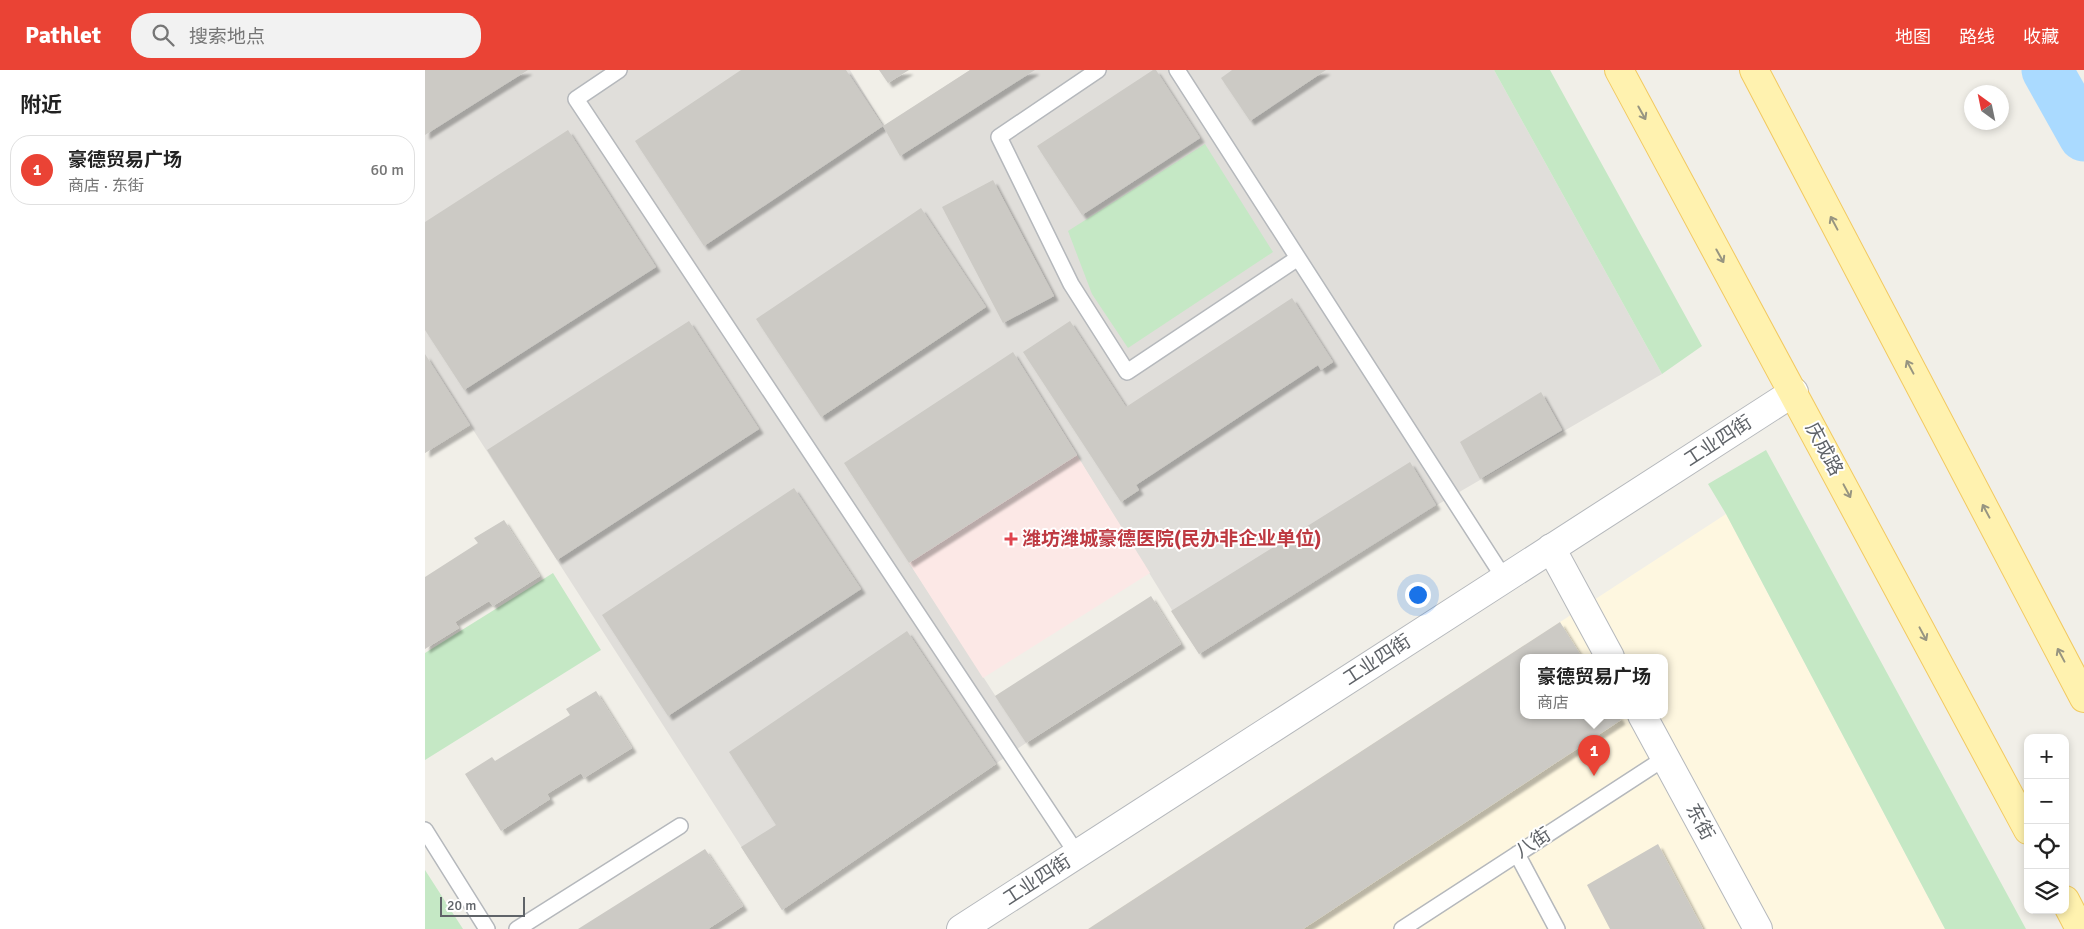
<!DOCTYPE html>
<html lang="zh">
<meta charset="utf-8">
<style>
body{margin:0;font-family:Signika,"Noto Sans SC",sans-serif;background:#f2f2f2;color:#222}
.controls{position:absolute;right:15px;bottom:15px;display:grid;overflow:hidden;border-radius:10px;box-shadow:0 2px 8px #0003}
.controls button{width:45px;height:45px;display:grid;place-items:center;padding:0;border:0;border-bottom:1px solid #e0e0e0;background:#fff;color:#222;font:25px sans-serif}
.compass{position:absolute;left:1539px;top:15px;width:45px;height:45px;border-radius:50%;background:#fff;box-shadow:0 2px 8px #0003;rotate:327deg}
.scale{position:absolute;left:15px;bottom:12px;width:85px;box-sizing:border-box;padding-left:5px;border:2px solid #5f6368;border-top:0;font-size:14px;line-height:18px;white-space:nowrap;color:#5f6368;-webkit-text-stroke:4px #fff;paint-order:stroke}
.you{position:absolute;left:992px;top:524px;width:18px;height:18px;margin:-12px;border:4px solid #fff;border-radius:50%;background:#1a73e8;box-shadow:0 0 0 8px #1a73e833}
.badge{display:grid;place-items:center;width:32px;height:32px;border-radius:50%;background:#ea4335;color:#fff;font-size:16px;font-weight:700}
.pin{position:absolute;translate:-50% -41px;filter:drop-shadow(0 1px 2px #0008)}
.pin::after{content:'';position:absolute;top:26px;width:18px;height:15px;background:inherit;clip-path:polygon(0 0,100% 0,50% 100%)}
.popup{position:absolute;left:1095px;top:584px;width:148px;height:65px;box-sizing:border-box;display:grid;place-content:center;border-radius:10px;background:#fff;filter:drop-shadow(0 1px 4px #0005);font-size:16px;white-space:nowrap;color:#767676}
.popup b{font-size:19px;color:#222}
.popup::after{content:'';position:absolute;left:50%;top:100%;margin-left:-10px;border:10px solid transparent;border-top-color:#fff}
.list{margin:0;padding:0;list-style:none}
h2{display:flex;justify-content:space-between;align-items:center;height:65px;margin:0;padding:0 20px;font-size:21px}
h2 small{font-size:16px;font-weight:400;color:#767676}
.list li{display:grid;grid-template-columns:32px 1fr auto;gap:15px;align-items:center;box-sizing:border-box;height:70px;margin:0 10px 10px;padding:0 10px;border:1px solid #e0e0e0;border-radius:20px}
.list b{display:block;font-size:19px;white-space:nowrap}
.list p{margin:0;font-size:16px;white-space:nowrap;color:#767676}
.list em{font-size:16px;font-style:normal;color:#767676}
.icon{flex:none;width:28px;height:28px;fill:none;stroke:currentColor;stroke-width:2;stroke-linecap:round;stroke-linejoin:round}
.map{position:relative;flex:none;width:1659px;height:859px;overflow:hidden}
header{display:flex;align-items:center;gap:30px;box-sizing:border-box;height:70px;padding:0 25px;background:#ea4335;color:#fff}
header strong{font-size:24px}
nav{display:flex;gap:28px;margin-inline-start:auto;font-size:18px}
.search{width:350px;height:45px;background:#f2f2f2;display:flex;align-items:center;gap:12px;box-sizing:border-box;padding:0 18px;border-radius:20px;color:#767676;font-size:19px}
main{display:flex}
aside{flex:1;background:#fff}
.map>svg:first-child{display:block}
.commercial{fill:#fef7e0;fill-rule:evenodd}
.industrial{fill:#e0deda}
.medical{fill:#fce8e6}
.green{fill:#c5e8c5}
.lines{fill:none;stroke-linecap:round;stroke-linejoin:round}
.river{stroke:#aadaff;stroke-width:51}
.building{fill:#cccac5;filter:url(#shadow)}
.service-casing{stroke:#b5b8bc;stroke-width:18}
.minor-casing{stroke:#b5b8bc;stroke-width:30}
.tertiary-casing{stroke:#b5b8bc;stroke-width:30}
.primary-casing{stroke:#f2c960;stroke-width:30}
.service{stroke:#fff;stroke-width:15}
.minor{stroke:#fff;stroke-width:28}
.tertiary{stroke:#fff;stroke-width:28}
.primary{stroke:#fff2af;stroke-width:28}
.oneway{stroke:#979581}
.health-dot{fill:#e0444e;stroke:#fff;stroke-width:2}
.labels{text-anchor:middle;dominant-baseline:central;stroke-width:4;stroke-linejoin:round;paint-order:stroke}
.street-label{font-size:19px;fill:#5f6368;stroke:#fff}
.health-label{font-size:19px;font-weight:bold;fill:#be3a42;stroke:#fff;text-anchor:start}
</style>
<header>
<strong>Pathlet</strong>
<div class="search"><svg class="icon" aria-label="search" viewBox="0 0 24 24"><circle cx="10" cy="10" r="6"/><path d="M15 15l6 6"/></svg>搜索地点</div>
<nav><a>地图</a><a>路线</a><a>收藏</a></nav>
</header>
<main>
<aside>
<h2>附近<small></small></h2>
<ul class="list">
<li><span class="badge">1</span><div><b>豪德贸易广场</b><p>商店 · 东街</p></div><em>60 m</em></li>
</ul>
</aside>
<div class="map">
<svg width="1659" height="859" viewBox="0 0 1659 859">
<defs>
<filter id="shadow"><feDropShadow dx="4.5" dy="4.5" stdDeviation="1" flood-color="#0004"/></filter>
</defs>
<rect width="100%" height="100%" fill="#f1efe8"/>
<path class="commercial" d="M1301,444l219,415h-857zM1099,587h140v58h-140z"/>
<path class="industrial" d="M0,0h425l34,56 86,-56h524l168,304 -225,131 -238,149 -152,-247 -168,109 147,227 -244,167 -312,-485 -45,28z"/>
<path class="medical" d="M622,337l103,166 -167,105 -104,-162z"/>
<path class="green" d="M1069,0h56l152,276 -40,28z
M780,74l68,108 -145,96 -36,-54 -24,-63z
M1341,380l260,479h-81l-219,-415 -18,-30z
M128,503l48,77 -176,110v-107z
M0,800l38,59h-38z"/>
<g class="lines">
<path class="river" d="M1622,0l37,66"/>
</g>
<path class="building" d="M0,0h103l-103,65z
M316,0h105l37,56 87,-56h65l-135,86 -17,-30 -179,120 -69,-105z
M454,0h30l-21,13z
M728,0h3l44,68 -118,77 -45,-69z
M807,0h94l-76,51 -29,-43z
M143,60l88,137 -192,123 -39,-60v-108z
M568,110l61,116 -51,27 -61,-116z
M496,138l65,99 -165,110 -65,-98z
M867,228l41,64 -12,8 -3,-5 -182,120 3,5 -18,12 -98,-150 47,-31 56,86z
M264,251l70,108 -202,131 -70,-110z
M588,282l64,103 -168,108 -65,-100z
M0,284l45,71 -45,28z
M1116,322l21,38 -82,49 -20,-37z
M985,392l26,43 -237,149 -28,-43z
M369,418l67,101 -193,127 -66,-101z
M79,450l36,56 -47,30 -4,-5 -34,21 4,6 -34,21v-72l53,-34 -4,-5z
M726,526l30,48 -155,99 -31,-47z
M1135,552l22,35h-58v58h94l3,5 -318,209h-215z
M482,561l89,133 -214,146 -41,-63 35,-22 -47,-73z
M171,621l36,57 -48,30 -3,-5 -34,21 3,5 -49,32 -36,-57 27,-17 3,4 75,-46 -4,-6z
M1233,774l45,85h-93l-23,-44z
M280,779l38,57 -35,23h-130z"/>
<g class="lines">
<g class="service-casing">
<path id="service" d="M194,0l-43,29 501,755
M673,0l-99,67 72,147 56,88 171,-114
M752,0l327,508
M0,760l62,99
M1092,784l40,75
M92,859l163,-103
M977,859l263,-171"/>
</g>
<g class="minor-casing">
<path id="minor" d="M1126,478l59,109
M1217,645l116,214"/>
</g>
<g class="tertiary-casing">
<path id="tertiary" d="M536,859l833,-537"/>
</g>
<g class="primary-casing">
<path id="primary" d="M1194,0l409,760
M1329,0l330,628
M1640,830l15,29"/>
</g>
<use href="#service" class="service"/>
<use href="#minor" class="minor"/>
<use href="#tertiary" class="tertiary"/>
<use href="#primary" class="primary"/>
</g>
<defs><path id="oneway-shaft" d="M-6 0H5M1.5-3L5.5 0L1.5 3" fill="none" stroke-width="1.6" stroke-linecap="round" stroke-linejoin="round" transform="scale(1.25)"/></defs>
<g class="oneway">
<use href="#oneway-shaft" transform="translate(1217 43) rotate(61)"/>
<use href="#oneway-shaft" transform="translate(1409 153) rotate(-118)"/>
<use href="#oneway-shaft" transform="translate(1295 186) rotate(61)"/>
<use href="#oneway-shaft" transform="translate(1485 297) rotate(-118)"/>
<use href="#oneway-shaft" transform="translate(1422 421) rotate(62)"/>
<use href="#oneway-shaft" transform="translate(1561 441) rotate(-118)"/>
<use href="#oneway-shaft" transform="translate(1498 564) rotate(62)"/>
<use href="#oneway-shaft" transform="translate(1636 585) rotate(-118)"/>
</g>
<path class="health-dot" d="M583.5 461.5h5v5h5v5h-5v5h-5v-5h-5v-5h5z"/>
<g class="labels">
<g class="street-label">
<text transform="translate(1293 371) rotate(-33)">工业四街</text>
<text transform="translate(1399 379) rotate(62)">庆成路</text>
<text transform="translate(952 590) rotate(-33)">工业四街</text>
<text transform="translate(1275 752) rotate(62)">东街</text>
<text transform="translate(1108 773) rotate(-33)">八街</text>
<text transform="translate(612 810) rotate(-33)">工业四街</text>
</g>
<g class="health-label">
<text x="597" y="469">潍坊潍城豪德医院(民办非企业单位)</text>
</g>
</g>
</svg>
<div class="controls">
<button>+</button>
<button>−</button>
<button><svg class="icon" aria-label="locate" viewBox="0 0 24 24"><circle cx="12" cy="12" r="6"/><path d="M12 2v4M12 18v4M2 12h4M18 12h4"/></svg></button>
<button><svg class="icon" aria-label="layers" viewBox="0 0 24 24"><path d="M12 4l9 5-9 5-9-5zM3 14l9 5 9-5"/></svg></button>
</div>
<svg class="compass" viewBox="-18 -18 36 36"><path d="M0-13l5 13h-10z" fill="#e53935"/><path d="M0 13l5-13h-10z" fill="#767676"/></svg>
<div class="scale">20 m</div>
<div class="you"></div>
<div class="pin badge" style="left:1169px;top:706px">1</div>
<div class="popup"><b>豪德贸易广场</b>商店</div>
</div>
</main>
